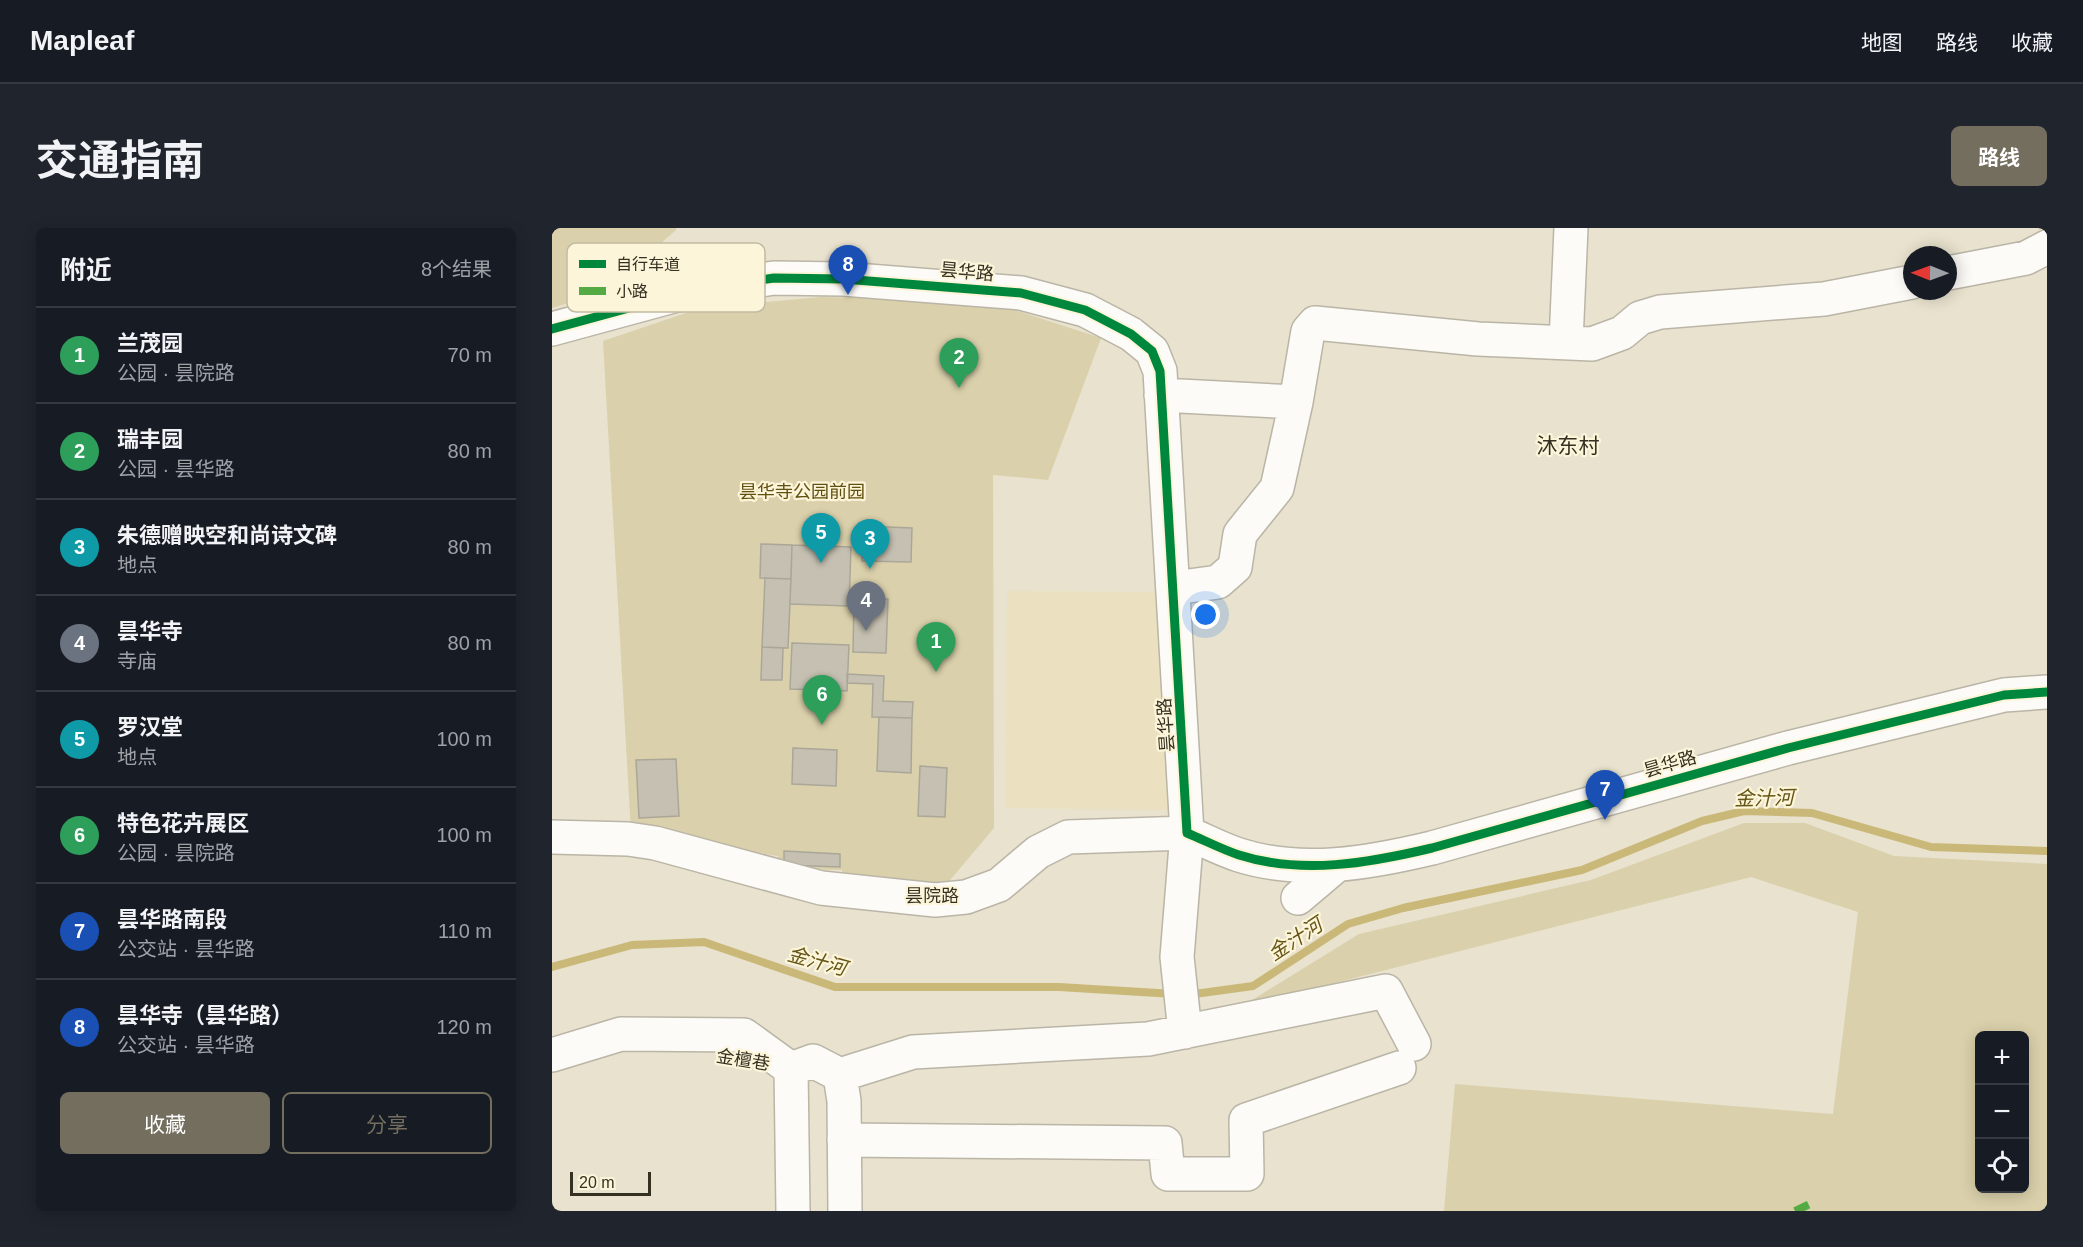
<!DOCTYPE html>
<html lang="zh">
<meta charset="utf-8">
<style>
body{margin:0;font-family:Helvetica,"Noto Sans SC",sans-serif;background:#20242c;color:#f1f3f6}
.controls{position:absolute;right:18px;bottom:18px;display:grid;overflow:hidden;border-radius:9px;box-shadow:0 3px 15px #0003}
.controls button{width:54px;height:54px;display:grid;place-items:center;padding:0;border:0;border-bottom:2px solid #363941;background:#171b24;color:#f1f3f6;font:30px sans-serif}
.compass{position:absolute;left:1351px;top:18px;width:54px;height:54px;border-radius:50%;background:#171b24;box-shadow:0 3px 15px #0003;rotate:271deg}
.scale{position:absolute;left:18px;bottom:15px;width:81px;box-sizing:border-box;padding-left:6px;border:3px solid #343022;border-top:0;font-size:16px;line-height:21px;white-space:nowrap;color:#343022;-webkit-text-stroke:4px #fdf5d9;paint-order:stroke}
.you{position:absolute;left:654px;top:387px;width:21px;height:21px;margin:-15px;border:4px solid #fff;border-radius:50%;background:#1a73e8;box-shadow:0 0 0 9px #1a73e833}
.badge{display:grid;place-items:center;width:39px;height:39px;border-radius:50%;background:#736e5e;color:#fff;font-size:20px;font-weight:700}
.pin{position:absolute;translate:-50% -50px;filter:drop-shadow(0 2px 3px #0008)}
.pin::after{content:'';position:absolute;top:32px;width:21px;height:18px;background:inherit;clip-path:polygon(0 0,100% 0,50% 100%)}
.list{margin:0;padding:0;list-style:none}
h2{display:flex;justify-content:space-between;align-items:center;height:78px;margin:0;padding:0 24px;font-size:26px}
h2 small{font-size:20px;font-weight:400;color:#9ea1a6}
.list li{display:grid;grid-template-columns:39px 1fr auto;gap:18px;align-items:center;box-sizing:border-box;height:96px;padding:0 24px;border-top:2px solid #363941}
.list b{display:block;font-size:22px;white-space:nowrap}
.list p{margin:0;font-size:20px;white-space:nowrap;color:#9ea1a6}
.list em{font-size:20px;font-style:normal;color:#9ea1a6}
.actions{display:flex;gap:12px;padding:18px 24px}
.actions a{flex:1;padding:14px 0;border:2px solid #736e5e;border-radius:9px;text-align:center;font-size:21px;color:#736e5e}
.actions .main{background:#736e5e;color:#fff}
.icon{flex:none;width:33px;height:33px;fill:none;stroke:currentColor;stroke-width:2;stroke-linecap:round;stroke-linejoin:round}
.map{position:relative;flex:none;width:1495px;height:983px;overflow:hidden;border-radius:9px}
header{display:flex;align-items:center;gap:36px;box-sizing:border-box;height:84px;padding:0 30px;background:#171b24;border-bottom:2px solid #363941}
header strong{font-size:28px}
nav{display:flex;gap:33px;margin-inline-start:auto;font-size:21px}
.intro{display:flex;align-items:center;justify-content:space-between;box-sizing:border-box;height:144px;padding:0 36px}
h1{margin:0;font-size:42px}
.button{padding:15px 27px;border-radius:9px;background:#736e5e;color:#fff;font-size:21px;font-weight:700}
main{display:flex;gap:36px;padding:0 36px}
aside{flex:1;background:#171b24;border-radius:9px;box-shadow:0 3px 15px #0003}
.map>svg:first-child{display:block}
.built{fill:#ebe1c1}
.green{fill:#dad0ab;fill-rule:evenodd}
.lines{fill:none;stroke-linecap:round;stroke-linejoin:round}
.stream{stroke:#cab878;stroke-width:8}
.building{fill:#c5c0b1;stroke:#aba798;stroke-width:1.5}
.minor-casing{stroke:#bab5a6;stroke-width:36}
.minor{stroke:#fcfbf8;stroke-width:33}
.quiet{stroke:#54ab43;stroke-width:8;stroke-dasharray:15 8;stroke-linecap:butt}
.cycleway-casing{stroke:#fdf5d9;stroke-width:13}
.cycleway{stroke:#00873e;stroke-width:9}
.labels{text-anchor:middle;dominant-baseline:central;stroke-width:4.5;stroke-linejoin:round;paint-order:stroke}
.street-label{font-size:18px;fill:#343022;stroke:#fdf5d9}
.park-label{font-size:18px;fill:#615111;stroke:#fdf5d9}
.water-label{font-size:20px;font-style:italic;fill:#655517;stroke:#fdf5d9}
.quarter-label{font-size:21px;fill:#343022;stroke:#fdf5d9}
.key{fill:#fdf5d9;stroke:#c1baa2;stroke-width:1.5}
.key-label{font-size:16px;fill:#343022}
</style>
<header>
<strong>Mapleaf</strong>
<nav><a>地图</a><a>路线</a><a>收藏</a></nav>
</header>
<div class="intro"><h1>交通指南</h1><a class="button">路线</a></div>
<main>
<aside>
<h2>附近<small>8个结果</small></h2>
<ul class="list">
<li><span class="badge" style="background:#2e9e5b">1</span><div><b>兰茂园</b><p>公园 · 昙院路</p></div><em>70 m</em></li>
<li><span class="badge" style="background:#2e9e5b">2</span><div><b>瑞丰园</b><p>公园 · 昙华路</p></div><em>80 m</em></li>
<li><span class="badge" style="background:#0f9aa8">3</span><div><b>朱德赠映空和尚诗文碑</b><p>地点</p></div><em>80 m</em></li>
<li><span class="badge" style="background:#6b7280">4</span><div><b>昙华寺</b><p>寺庙</p></div><em>80 m</em></li>
<li><span class="badge" style="background:#0f9aa8">5</span><div><b>罗汉堂</b><p>地点</p></div><em>100 m</em></li>
<li><span class="badge" style="background:#2e9e5b">6</span><div><b>特色花卉展区</b><p>公园 · 昙院路</p></div><em>100 m</em></li>
<li><span class="badge" style="background:#1a4fb4">7</span><div><b>昙华路南段</b><p>公交站 · 昙华路</p></div><em>110 m</em></li>
<li><span class="badge" style="background:#1a4fb4">8</span><div><b>昙华寺（昙华路）</b><p>公交站 · 昙华路</p></div><em>120 m</em></li>
</ul>
<div class="actions"><a class="main">收藏</a><a>分享</a></div>
</aside>
<div class="map">
<svg width="1495" height="983" viewBox="0 0 1495 983">
<rect width="100%" height="100%" fill="#e8e2ce"/>
<path class="built" d="M455,363l167,1 -2,218 -167,-2z"/>
<path class="green" d="M0,0h124v2l-55,48 -32,19 -37,11z
M269,69l166,4 114,37 -53,142 -55,-5 1,353 -49,58 -102,-10 -1,-6 -63,-1 -1,-13 -147,-24 -28,-491 98,-33z
M1192,595h61l89,33 153,8v347h-603l11,-127 378,30 25,-202 -107,-35 -510,130 118,-73 232,-54zM1428,808h44v152h-44z"/>
<g class="lines">
<path class="stream" d="M0,739l80,-22 72,-3 131,45h224l115,7
M635,767l66,-9 95,-62 55,-16 179,-38 120,-49 42,-10 68,2 119,34 116,4"/>
</g>
<path class="building" d="M311,298l49,2 -1,34 -49,-1z
M209,316l31,1 -1,34 -31,-1z
M240,317l59,2 -2,59 -59,-2z
M213,350l26,1 -3,69 -26,-1z
M302,370l34,1 -2,54 -33,-1z
M240,415l57,2 -2,46 -57,-2z
M210,419l21,1 -1,32h-21z
M295,446l37,2 -1,25 30,1 -1,16 -40,-1 1,-33 -26,-1z
M327,489l33,1 -1,55 -34,-2z
M241,520l44,2 -1,36 -44,-2z
M124,531l3,57 -40,2 -3,-58z
M368,538l27,2 -2,49 -27,-1z
M232,623l56,3v13l-56,-2z"/>
<g class="lines">
<g class="minor-casing">
<path id="minor" d="M1396,45l78,-15 21,-11
M0,101l147,-40 75,-11 69,1 178,14 64,17 46,24 21,17 8,20 27,462c17,7 34,16 52,22 63,20 130,8 193,-7l356,-100 216,-53 43,-3
M1014,114l5,-114
M609,167l135,7
M622,360l44,-6 17,-15 5,-33 37,-46 19,-86 12,-71 7,-8 163,16 114,5 30,-11 18,-15 20,-6 164,-13 88,-17
M0,609l76,2 27,4 166,45 114,12 31,-3 33,-12 39,-33 30,-15 119,-4 -10,124 8,75
M746,670l39,-33
M0,827l69,-21 123,1 47,34
M239,841l22,-8 27,14 4,26 1,110
M239,841l2,142
M288,847l73,-23 235,-13 238,-48 28,53
M292,912l321,3 3,31h79l-1,-54 153,-52"/>
</g>
<use href="#minor" class="minor"/>
<path class="quiet" d="M1243,983l15,-7"/>
<g class="cycleway-casing">
<path id="cycleway" d="M0,101l147,-40 75,-11 69,1 178,14 64,17 46,24 21,17 8,20 27,462c17,7 34,16 52,22 63,20 130,8 193,-7l356,-100 216,-53 43,-3"/>
</g>
<use href="#cycleway" class="cycleway"/>
</g>
<g class="labels">
<g class="street-label">
<text transform="translate(415 44) rotate(5)">昙华路</text>
<text transform="translate(614 497) rotate(-94)">昙华路</text>
<text transform="translate(1118 536) rotate(-16)">昙华路</text>
<text x="380" y="668">昙院路</text>
<text transform="translate(191 832) rotate(9)">金檀巷</text>
</g>
<g class="park-label">
<text x="250" y="264">昙华寺公园前园</text>
</g>
<g class="water-label">
<text transform="translate(1212 570) rotate(-1)">金汁河</text>
<text transform="translate(743 711) rotate(-33)">金汁河</text>
<text transform="translate(265 733) rotate(15)">金汁河</text>
</g>
<g class="quarter-label">
<text x="1016" y="217">沐东村</text>
</g>
</g>
<rect x="15" y="15" width="198" height="69" rx="9" class="key"/>
<rect x="27" y="32" width="27" height="8" fill="#00873e"/>
<rect x="27" y="59" width="27" height="8" fill="#54ab43"/>
<g class="key-label">
<text x="64" y="42">自行车道</text>
<text x="64" y="69">小路</text>
</g>
</svg>
<div class="controls">
<button>+</button>
<button>−</button>
<button><svg class="icon" aria-label="locate" viewBox="0 0 24 24"><circle cx="12" cy="12" r="6"/><path d="M12 2v4M12 18v4M2 12h4M18 12h4"/></svg></button>
</div>
<svg class="compass" viewBox="-18 -18 36 36"><path d="M0-13l5 13h-10z" fill="#e53935"/><path d="M0 13l5-13h-10z" fill="#9ea1a6"/></svg>
<div class="scale">20 m</div>
<div class="you"></div>
<div class="pin badge" style="left:384px;top:444px;background:#2e9e5b">1</div>
<div class="pin badge" style="left:407px;top:160px;background:#2e9e5b">2</div>
<div class="pin badge" style="left:318px;top:341px;background:#0f9aa8">3</div>
<div class="pin badge" style="left:314px;top:403px;background:#6b7280">4</div>
<div class="pin badge" style="left:269px;top:335px;background:#0f9aa8">5</div>
<div class="pin badge" style="left:270px;top:497px;background:#2e9e5b">6</div>
<div class="pin badge" style="left:1053px;top:592px;background:#1a4fb4">7</div>
<div class="pin badge" style="left:296px;top:67px;background:#1a4fb4">8</div>
</div>
</main>
